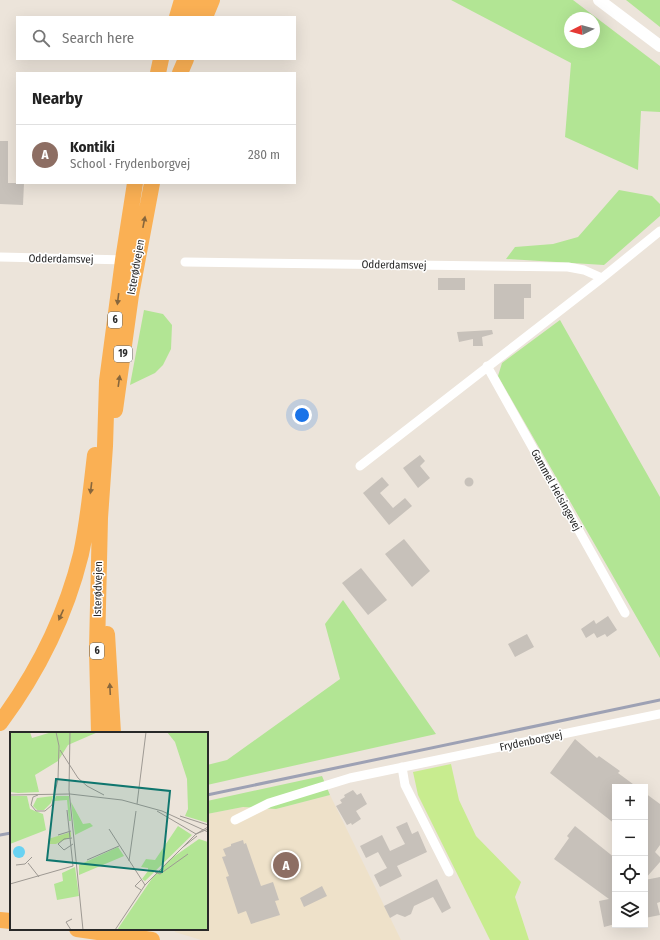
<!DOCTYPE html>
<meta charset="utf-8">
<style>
body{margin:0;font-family:"Fira Sans Condensed",sans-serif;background:#f2f2f2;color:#222}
.controls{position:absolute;right:12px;bottom:12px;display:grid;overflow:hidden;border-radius:0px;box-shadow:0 4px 16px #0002}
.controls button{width:36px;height:36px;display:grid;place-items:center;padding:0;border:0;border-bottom:1px solid #e0e0e0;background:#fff;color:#222;font:20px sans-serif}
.compass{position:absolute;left:564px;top:12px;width:36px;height:36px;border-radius:50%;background:#fff;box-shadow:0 4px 16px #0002;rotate:264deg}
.you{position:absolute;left:302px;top:415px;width:14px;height:14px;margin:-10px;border:3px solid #fff;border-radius:50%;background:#1a73e8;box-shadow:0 0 0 6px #1a73e833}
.badge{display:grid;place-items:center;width:26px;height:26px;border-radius:50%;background:#0b8043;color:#fff;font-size:13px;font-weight:700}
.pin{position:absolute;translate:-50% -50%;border:2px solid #fff;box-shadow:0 1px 4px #0006}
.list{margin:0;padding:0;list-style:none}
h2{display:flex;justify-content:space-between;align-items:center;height:52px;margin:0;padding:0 16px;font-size:17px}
h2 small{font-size:13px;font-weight:400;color:#767676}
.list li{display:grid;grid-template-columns:26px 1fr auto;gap:12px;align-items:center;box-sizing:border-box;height:60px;padding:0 16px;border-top:1px solid #e0e0e0}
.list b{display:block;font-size:15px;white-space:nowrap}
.list p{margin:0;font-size:13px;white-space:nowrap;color:#767676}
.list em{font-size:13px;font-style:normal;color:#767676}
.icon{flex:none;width:22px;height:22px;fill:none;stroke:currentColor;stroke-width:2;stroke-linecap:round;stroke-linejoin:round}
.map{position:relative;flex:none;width:660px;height:940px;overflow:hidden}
.search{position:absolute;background:#fff;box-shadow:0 4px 16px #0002;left:16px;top:16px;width:280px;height:44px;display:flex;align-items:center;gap:10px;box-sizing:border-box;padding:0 14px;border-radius:0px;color:#767676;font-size:15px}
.panel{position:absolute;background:#fff;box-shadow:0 4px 16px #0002;left:16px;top:72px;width:280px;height:112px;border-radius:0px}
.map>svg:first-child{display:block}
.education{fill:#eee1c9}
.green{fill:#b2e594;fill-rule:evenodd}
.pitch{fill:#c8ec8f}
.building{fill:#c7c1ba}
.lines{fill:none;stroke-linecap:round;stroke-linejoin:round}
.minor{stroke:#fff;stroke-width:9}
.tertiary{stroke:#fff;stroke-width:12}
.trunk{stroke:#fab054;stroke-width:16}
.rail{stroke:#9da1b4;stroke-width:3}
.oneway{fill:#87663c}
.labels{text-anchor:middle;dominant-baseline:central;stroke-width:3;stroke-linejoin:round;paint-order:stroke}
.shield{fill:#fff;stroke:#696969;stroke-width:1}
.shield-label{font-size:10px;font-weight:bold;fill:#292929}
.street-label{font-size:11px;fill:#292929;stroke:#fff}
.inset-road{fill:none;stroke:#9e9993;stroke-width:1}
.view{fill:#0f766e;fill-opacity:0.15;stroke:#0f766e;stroke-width:2}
.inset-edge{fill:none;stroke:#292929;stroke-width:2}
</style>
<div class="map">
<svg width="660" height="940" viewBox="0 0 660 940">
<rect width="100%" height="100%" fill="#ece4da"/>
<path class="education" d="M330,795l71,145h-200l-26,-8 -1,-3h33v-115l36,-7 33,2z"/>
<path class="green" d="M451,0h122l87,66v46l-19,-1 -3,59 -73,-33 6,-74zM570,18h24v24h-24z
M626,0h34v27z
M619,190l33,6 8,8v12l-56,49 -98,-6 9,-12 38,-3 25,-7z
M144,310l19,4 9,11 -1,24 -8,16 -8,8 -25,12z
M560,320l100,177v161l-162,-282 4,-13z
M343,600l93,134 -229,51v-20l20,-5 113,-81 -15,-55z
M322,776l8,19 -54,14 -33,-2 -36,7v-13z"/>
<path class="pitch" d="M451,764l8,36 17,36 45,46 -6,15 14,43h-39l-72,-145 -5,-23z"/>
<path class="building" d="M0,141h8v42h16l-1,22 -23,-1z
M438,278h27v12h-27z
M494,284h37v14h-7v21h-30z
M492,330l1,4 -11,3 1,9h-10v-7l-14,3 -2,-10z
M420,455l5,6 -5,5 10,12 -12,10 -15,-20z
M382,477l7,8 -9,8 13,15 12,-10 7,8 -23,19 -26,-32z
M464.5 482a4.5 4.5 0 1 1 9 0a4.5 4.5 0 1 1-9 0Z
M404,539l26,32 -18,16 -27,-33z
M361,568l26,32 -19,15 -26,-32z
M608,616l9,14 -10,7 -2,-3 -8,4 -3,-5 -8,5 -5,-9 13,-9 2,4z
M527,634l7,13 -19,10 -7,-13z
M575,739l22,19 2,-2 21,15 -2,2 19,14h-22v37l-65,-51z
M353,790l4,5 4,-2 6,11 -11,7 5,8 -9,6 -1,-2 -4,2 -11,-19 6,-3 -2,-3 5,-3 -1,-2z
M645,793l15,11v41l-5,7 5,5v5l-15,17z
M407,822l5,12 6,-3 9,21 -30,14 5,10 -22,11 -6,-12 13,-7 -9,-16 -12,6 -6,-12 22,-11 8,16 15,-7 -9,-17z
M575,826l40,32v66l-11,3 -5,-26 10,-2 -55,-40 15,-21 -2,-2z
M243,840l1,4 2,-1 15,43 12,-4 6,18 -4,1 5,14 -29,9 -5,-13 -8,3 -12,-37 3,-1 -7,-19 4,-1 -3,-7 8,-3v-2z
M660,877v25l-3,1 3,12 -15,3v-38z
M437,879l14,29 -9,5 -9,-16 -19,9 -3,8 -6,3 -8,-3 -7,4 -6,-12z
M322,886l5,10 -23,11 -4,-9z"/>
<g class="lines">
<path class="minor" d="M0,257l127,3
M185,262l383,5 16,3 18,8
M487,366l138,247
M360,466l242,-188 58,-47
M402,767l3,18 44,87
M235,820l34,-17 81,-25 310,-64"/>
<path class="tertiary" d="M599,0l61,46"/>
<path class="trunk" d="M177,17l5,-17
M191,17l5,-17
M205,17l7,-17
M158,73l3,-14
M180,73l6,-14
M115,410l16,-115 21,-112
M107,634l6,99
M0,723c37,-50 66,-108 81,-169 7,-32 10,-66 14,-99
M99,733l-2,-84 3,-131 5,-72 2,-65 16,-121 12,-77
M0,920l11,1
M77,929l75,11"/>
<path class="rail" d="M207,795l453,-95
M0,835l11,-2"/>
</g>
<defs><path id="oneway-solid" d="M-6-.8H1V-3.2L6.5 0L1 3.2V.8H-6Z"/></defs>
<g class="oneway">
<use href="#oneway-solid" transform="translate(144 222) rotate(-79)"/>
<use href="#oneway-solid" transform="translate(118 299) rotate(97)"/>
<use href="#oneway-solid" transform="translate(119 381) rotate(-82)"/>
<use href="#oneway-solid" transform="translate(91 488) rotate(97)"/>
<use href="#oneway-solid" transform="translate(61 615) rotate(114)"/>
<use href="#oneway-solid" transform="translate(110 689) rotate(-93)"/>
</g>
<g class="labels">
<g class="shield">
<rect x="108" y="312" width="14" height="16" rx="3"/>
<rect x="114" y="346" width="18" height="16" rx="3"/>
<rect x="90" y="643" width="14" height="16" rx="3"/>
</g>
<g class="shield-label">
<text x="115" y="320">6</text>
<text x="123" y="354">19</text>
<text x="97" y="651">6</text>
</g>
<g class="street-label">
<text transform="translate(61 259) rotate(1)">Odderdamsvej</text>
<text transform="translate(394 265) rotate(1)">Odderdamsvej</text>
<text transform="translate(136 267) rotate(-80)">Isterødvejen</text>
<text transform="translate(556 490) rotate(61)">Gammel Helsingevej</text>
<text transform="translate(98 589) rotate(-89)">Isterødvejen</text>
<text transform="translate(531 741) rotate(-12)">Frydenborgvej</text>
</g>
</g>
<g transform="translate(10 732)">
<rect width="198" height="198" fill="#ece4da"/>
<path d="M0,0h20l2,6 20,-6h46l-30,13 -10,16 -23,14 4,17 -21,1 -8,-1zM157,0h41v91l-23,-7 3,-7 -1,-30 -12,-37zM0,64h17l3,13 13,5 3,16 -36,14zM43,64l-2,7 -7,7h-7l-4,-4 4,-8zM46,64h13l2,25h-2l-2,-21 -13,1zM61,70l12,22 7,-1 3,3 -18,9zM168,94l14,9 -47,46 -3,-2 6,-8v-3l-7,-1 5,-8 9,1zM189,107l9,3v88h-91l36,-53 16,-17zM108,115l6,9 -45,19v-10zM65,135l4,29 -22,4 -3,-16 9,-3 -1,-8z" fill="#b2e594"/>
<path d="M61,100v5l-15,7h-8v-5z" fill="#c8ec8f"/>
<path d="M3 120a6 6 0 1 1 12 0a6 6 0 1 1-12 0Z" fill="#69d2f2"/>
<path class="inset-road" d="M46,0l3,14M60,0l-1,58 14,140M50,18l18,28 9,8 17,9M0,63l60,-1 52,6 40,11 46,21M28,63l-5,2 -2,8 5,6h9l7,-6 6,-26 1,-33M127,72l9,-72M147,79l39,23M170,84l28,9M198,95l-12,7 12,-5M99,97l36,56M48,103l13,-4M62,106l-8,1 -6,5 6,6 9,-6M173,115l14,-11M77,128l32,-14M119,129l7,-50M18,131l11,14M6,133l9,-1 7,-7M145,140l5,2 28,-20M0,152l63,-18 -6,-56M131,158l-6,-4 6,-6M61,198l-5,-8 6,-3M105,198l30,-45 51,-51"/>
<path class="view" d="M46,47l114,12 -8,81 -115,-12z"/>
<rect width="198" height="198" class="inset-edge"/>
</g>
</svg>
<div class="controls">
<button>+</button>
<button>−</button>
<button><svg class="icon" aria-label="locate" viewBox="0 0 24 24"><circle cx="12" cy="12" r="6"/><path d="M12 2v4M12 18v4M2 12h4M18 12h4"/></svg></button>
<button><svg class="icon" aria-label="layers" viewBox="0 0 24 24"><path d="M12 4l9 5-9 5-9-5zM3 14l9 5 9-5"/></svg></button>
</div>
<svg class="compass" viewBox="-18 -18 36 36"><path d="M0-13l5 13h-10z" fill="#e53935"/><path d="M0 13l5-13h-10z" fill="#767676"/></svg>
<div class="you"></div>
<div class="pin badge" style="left:286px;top:865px;background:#8d6e63">A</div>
<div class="search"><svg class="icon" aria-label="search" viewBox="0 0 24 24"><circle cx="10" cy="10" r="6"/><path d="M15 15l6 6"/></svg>Search here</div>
<section class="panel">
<h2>Nearby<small></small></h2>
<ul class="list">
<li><span class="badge" style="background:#8d6e63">A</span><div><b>Kontiki</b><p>School · Frydenborgvej</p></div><em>280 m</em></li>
</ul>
</section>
</div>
